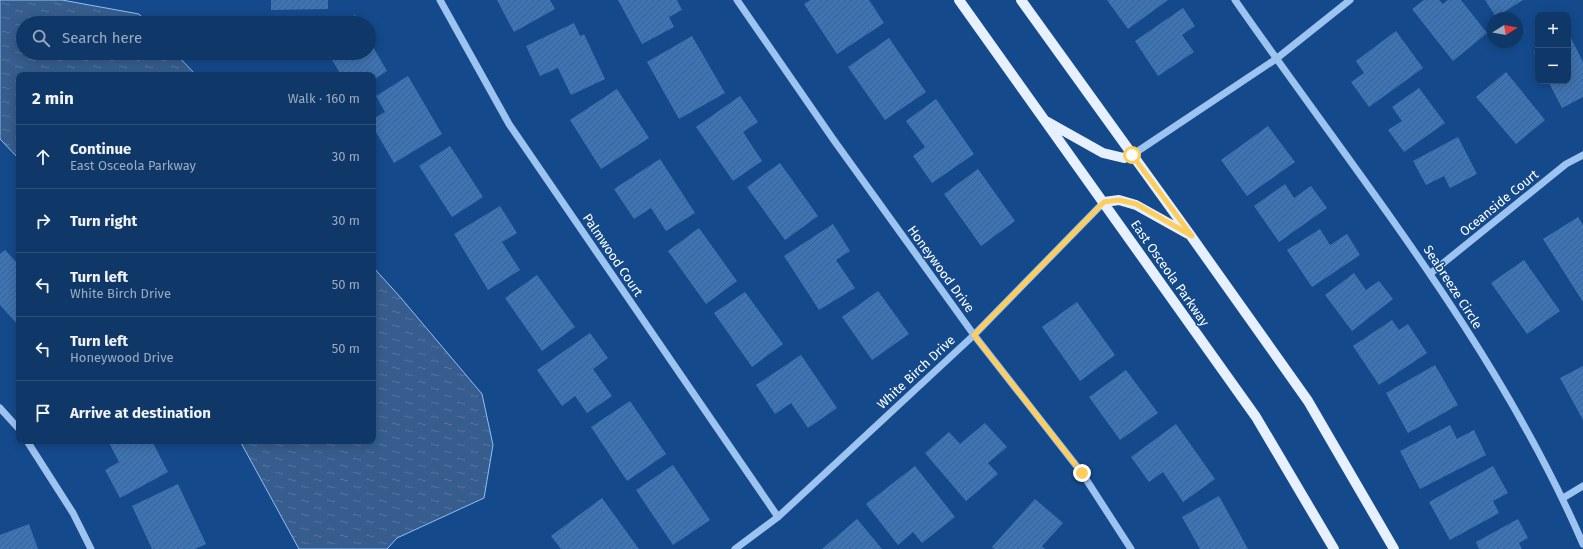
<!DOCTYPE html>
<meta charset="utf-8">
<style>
body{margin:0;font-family:"Fira Sans",sans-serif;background:#1d4371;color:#f1f3f6}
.controls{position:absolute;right:12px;top:12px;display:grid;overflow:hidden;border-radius:8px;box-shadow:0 2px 10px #0003}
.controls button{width:36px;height:36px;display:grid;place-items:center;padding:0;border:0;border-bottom:1px solid #2f527d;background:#0f3869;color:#f1f3f6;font:20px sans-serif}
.compass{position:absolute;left:1487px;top:12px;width:36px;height:36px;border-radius:50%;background:#0f3869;box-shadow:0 2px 10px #0003;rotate:79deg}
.stop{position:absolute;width:12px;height:12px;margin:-9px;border:3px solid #ffcd5c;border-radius:50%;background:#fff}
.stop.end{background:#ffcd5c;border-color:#fff;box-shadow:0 1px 4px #0008}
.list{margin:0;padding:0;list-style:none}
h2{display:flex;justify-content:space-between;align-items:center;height:52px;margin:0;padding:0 16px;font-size:17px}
h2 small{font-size:13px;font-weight:400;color:#9bacc0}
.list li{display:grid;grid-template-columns:26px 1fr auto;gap:12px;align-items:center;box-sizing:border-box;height:64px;padding:0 16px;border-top:1px solid #2f527d}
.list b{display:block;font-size:15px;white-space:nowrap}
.list p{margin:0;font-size:13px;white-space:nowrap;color:#9bacc0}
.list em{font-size:13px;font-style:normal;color:#9bacc0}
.icon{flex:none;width:22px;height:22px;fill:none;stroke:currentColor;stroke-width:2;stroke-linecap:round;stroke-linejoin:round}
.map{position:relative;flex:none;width:1583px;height:549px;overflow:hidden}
.search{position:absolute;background:#0f3869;box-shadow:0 2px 10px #0003;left:16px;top:16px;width:360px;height:44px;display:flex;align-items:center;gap:10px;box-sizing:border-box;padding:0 14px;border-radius:22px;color:#9bacc0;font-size:15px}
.panel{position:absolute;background:#0f3869;box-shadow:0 2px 10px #0003;left:16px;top:72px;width:360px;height:372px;border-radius:8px}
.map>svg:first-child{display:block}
.water{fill:url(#water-ripples);stroke:#8fbff3}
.building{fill:url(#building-hatch)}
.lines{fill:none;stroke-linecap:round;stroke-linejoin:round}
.minor{stroke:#9dc4f0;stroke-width:7}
.major{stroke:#e6f0ff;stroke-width:10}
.route{stroke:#ffcd5c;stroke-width:5}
.labels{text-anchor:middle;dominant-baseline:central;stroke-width:3;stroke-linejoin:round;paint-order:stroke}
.street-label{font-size:13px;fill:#fff;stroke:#144a8c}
</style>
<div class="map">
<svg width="1583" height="549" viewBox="0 0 1583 549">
<defs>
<pattern id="water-ripples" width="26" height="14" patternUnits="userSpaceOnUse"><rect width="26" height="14" fill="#365d8d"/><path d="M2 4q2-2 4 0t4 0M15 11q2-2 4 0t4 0" fill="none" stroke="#54759e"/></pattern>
<pattern id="building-hatch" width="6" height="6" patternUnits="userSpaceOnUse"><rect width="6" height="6" fill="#3d74b5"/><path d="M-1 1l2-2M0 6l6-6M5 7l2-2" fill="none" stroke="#446080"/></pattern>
</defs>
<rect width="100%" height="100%" fill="#144a8c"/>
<path class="water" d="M0,0h62l77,14 9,9h-125v30h152l21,22h-177v84l-19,-20z
M373,267l28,31 81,96 11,51 -9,53 -87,40 -10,11h-88l-59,-108h133z"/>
<path class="building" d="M271,0h57v9l-57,1z
M497,0h53l5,9 -41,23z
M618,0h59l5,10 -13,7 5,10 -32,17z
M810,0h59l15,23 -47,31 -33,-50z
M1107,0h61l-40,29z
M1424,0h15l4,4 5,-4h13l26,33 -34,28 -41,-52z
M1485,0h38l-27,17z
M1183,8l12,18 -13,9 12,17 -36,24 -23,-35z
M355,15l4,8h-18z
M574,23l6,13 4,-2 21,45 -34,16 -13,-27 -18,8 -14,-30z
M1396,31l27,37 -54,39 -18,-25 13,-9 -8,-12z
M1569,34l14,28v35l-21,11 -14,-27h20z
M692,36l33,57 -46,26 -32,-57z
M889,38l37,54 -41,28 -37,-53z
M369,40l18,31 -14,9v-5h-32l-13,-22h41z
M1538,50v11l-4,-9z
M1506,72l39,48 -29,24 -40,-47z
M408,76l34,58 -48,29 -21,-36v-8l12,-7 -9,-16z
M1419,88l26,35 -41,29 -16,-22 14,-9 -10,-14z
M617,89l32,49 -48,31 -31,-49z
M740,96l18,26 -15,10 19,29 -29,20 -37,-54z
M936,99l38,55 -42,29 -19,-27 12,-9 -19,-26z
M1268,126l27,36 -48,34 -26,-36z
M1458,137l19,37 -27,14 -6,-12 -18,9 -13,-24z
M450,146l33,51 -31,20 -33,-51z
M660,159l35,54 -29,18 -15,-23 -17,11 -20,-30z
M780,163l38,53 -33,24 -38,-53z
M978,169l37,52 -34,25 -37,-52z
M1285,184l9,14 17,-12 16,22 -48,34 -25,-36z
M500,206l17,27 -15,9 18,28 -32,20 -34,-56z
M1578,217l5,8v77l-40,-63z
M833,224l17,27 -14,9 19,28 -36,22 -35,-54z
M699,228l38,53 -31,23 -38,-53z
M1320,229l10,16 17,-11 13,21 -48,32 -25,-37z
M5,250l14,15 -1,60 -18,-20v-51z
M1524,260l36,51 -33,23 -36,-51z
M1354,273l12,17 13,-9 14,18 -41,32 -27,-36z
M537,275l38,52 -33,24 -37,-53z
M878,291l31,43 -37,26 -30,-43z
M745,292l38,52 -31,23 -38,-54z
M1077,302l38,53 -35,26 -38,-54z
M1392,320l7,10 9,-6 19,29 -48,32 -26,-39z
M590,333l18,25 -15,11 19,27 -25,17 -12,-17 -13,10 -25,-36z
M801,355l36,53 -29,20 -17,-25 -16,11 -19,-29z
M1435,365l23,40 -50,28 -22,-40z
M1583,366v54l-23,-42z
M1126,370l32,43 -38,27 -31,-43z
M630,401l36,53 -39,27 -36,-54z
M985,423l22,24 -19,16 10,11 -32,27 -41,-48 24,-21 11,12z
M1176,424l39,55 -32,23 -20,-30 -14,10 -18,-25z
M1450,425l7,14 17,-9 12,25 -66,34 -20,-38z
M108,441h44l16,31 -48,26 -15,-28 14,-8z
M673,465l37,55 -37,25 -37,-55z
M915,466l40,51 -33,26 -9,-11 -15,13 -32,-41z
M1493,466l15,27 -15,8 6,12 -49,27 -21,-38z
M178,484l28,60 -11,5h-43l-20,-43z
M1219,496l29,53h-48l-18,-32z
M602,498l37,51h-78l-10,-13z
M1035,499l28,24 -21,23 3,3h-51l-2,-2z
M857,519l25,30h-60z
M1518,519l10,19 -9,5 3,6h-43l-3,-7z
M29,524l9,25h-38v-14z"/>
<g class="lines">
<path class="minor" d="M440,0l69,124 269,393
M737,0l96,139 141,196 108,138 49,76
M1235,0c123,177 262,345 348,544
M1132,155l144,-96 74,-59
M1431,273l135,-109 17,-9
M0,408l19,21
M27,441l46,72 18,36
M1563,498l20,-12
M735,549l43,-32 196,-182 130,-133"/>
<path class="major" d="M959,0l297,417 78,132
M1021,0l170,236 117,165 86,148
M1046,121l57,32 21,5 8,-3
M1104,202l15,-2 17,5 52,29"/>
</g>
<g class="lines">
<path class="route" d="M1082,473l-108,-138 130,-133 15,-2 17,4 56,32 -60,-81"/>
</g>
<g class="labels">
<g class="street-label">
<text transform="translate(1499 203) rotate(-39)">Oceanside Court</text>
<text transform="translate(613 255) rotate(56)">Palmwood Court</text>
<text transform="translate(941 269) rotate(54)">Honeywood Drive</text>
<text transform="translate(1170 273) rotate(55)">East Osceola Parkway</text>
<text transform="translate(1453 287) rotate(57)">Seabreeze Circle</text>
<text transform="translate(916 372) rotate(-43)">White Birch Drive</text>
</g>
</g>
</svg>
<div class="controls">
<button>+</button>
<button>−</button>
</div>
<svg class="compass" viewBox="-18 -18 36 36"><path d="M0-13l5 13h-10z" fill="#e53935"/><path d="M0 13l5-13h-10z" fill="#9bacc0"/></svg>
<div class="stop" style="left:1132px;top:155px"></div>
<div class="stop end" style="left:1082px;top:473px"></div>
<div class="search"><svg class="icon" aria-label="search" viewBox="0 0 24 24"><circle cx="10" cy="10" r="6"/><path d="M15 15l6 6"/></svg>Search here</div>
<section class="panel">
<h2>2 min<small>Walk · 160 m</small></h2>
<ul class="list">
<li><svg class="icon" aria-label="ahead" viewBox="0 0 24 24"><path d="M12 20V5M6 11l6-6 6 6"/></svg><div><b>Continue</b><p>East Osceola Parkway</p></div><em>30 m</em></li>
<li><svg class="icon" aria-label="right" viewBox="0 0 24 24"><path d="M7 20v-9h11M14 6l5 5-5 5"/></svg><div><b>Turn right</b></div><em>30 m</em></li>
<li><svg class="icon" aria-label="left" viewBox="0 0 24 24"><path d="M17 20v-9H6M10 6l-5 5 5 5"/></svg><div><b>Turn left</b><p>White Birch Drive</p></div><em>50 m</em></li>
<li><svg class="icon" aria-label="left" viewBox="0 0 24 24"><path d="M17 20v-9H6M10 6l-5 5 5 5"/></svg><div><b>Turn left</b><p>Honeywood Drive</p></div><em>50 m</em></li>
<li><svg class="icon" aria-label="arrive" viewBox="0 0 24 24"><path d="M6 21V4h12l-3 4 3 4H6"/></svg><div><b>Arrive at destination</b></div></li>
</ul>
</section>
</div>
